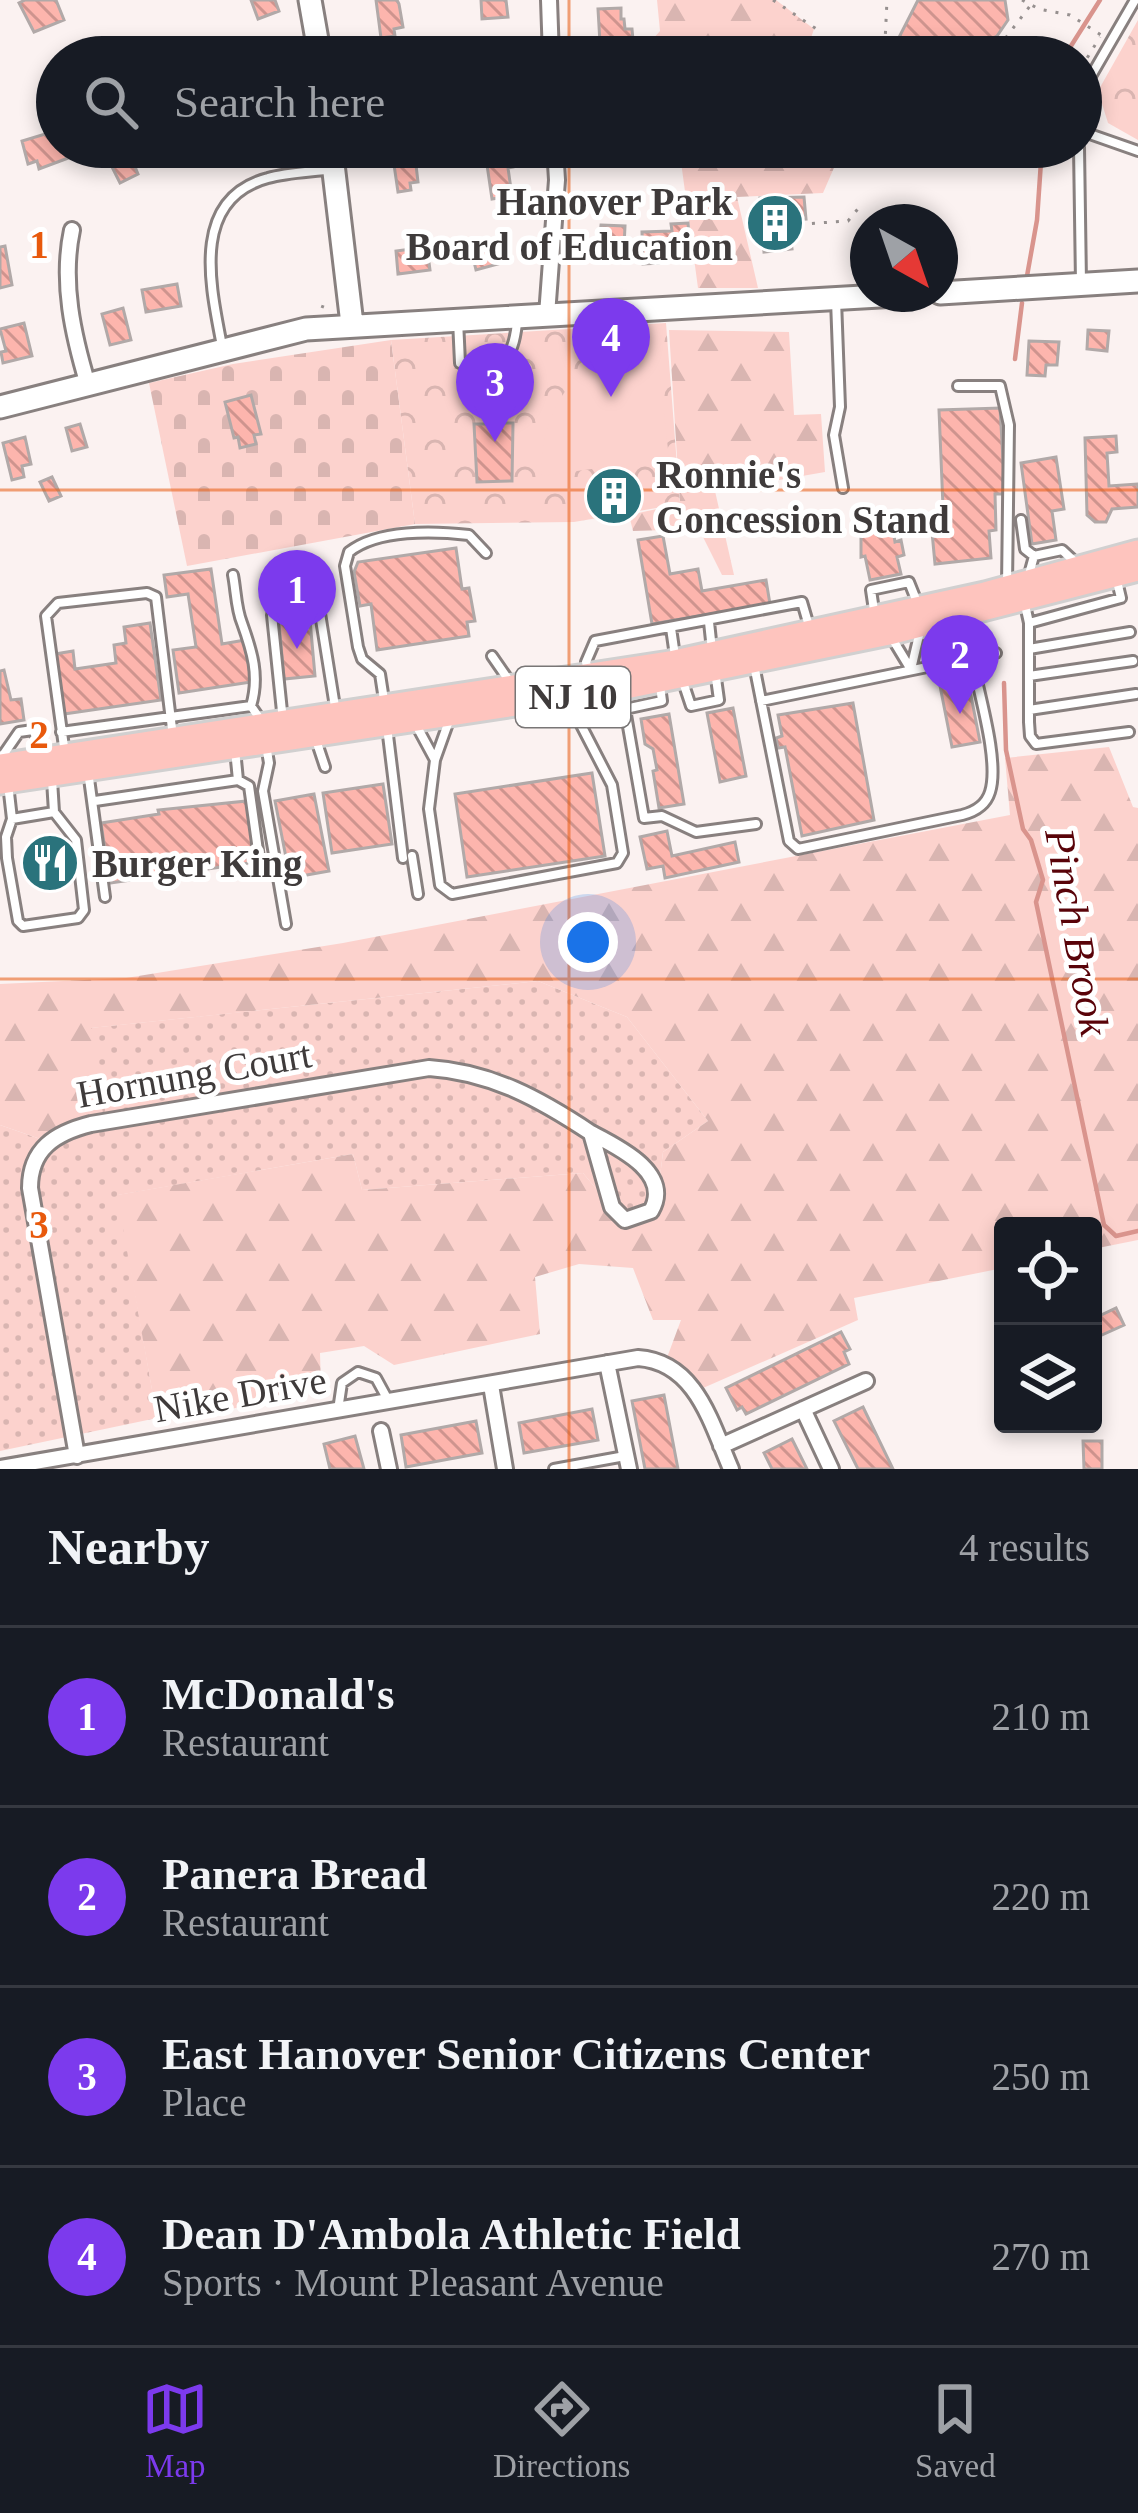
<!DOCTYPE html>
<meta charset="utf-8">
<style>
body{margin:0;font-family:Georgia,serif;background:#242831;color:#f1f3f6}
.controls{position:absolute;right:36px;bottom:36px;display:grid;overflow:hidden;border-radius:12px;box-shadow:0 6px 18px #0003}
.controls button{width:108px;height:108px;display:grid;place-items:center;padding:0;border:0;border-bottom:3px solid #363941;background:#171b24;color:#f1f3f6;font:60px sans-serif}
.compass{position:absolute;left:850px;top:204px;width:108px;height:108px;border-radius:50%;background:#171b24;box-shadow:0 6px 18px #0003;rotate:140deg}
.you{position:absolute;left:588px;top:942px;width:42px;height:42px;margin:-30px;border:9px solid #fff;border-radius:50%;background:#1a73e8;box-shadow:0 0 0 18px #1a73e833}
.badge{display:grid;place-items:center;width:78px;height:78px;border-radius:50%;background:#7c3aed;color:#fff;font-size:39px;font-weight:700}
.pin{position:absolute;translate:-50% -99px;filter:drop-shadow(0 3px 6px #0008)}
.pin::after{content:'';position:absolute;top:63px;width:42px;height:36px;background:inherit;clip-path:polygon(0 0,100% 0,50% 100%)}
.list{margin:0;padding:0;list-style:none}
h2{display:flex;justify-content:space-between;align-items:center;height:156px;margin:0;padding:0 48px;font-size:51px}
h2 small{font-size:39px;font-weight:400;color:#9ea1a6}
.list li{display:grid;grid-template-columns:78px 1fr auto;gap:36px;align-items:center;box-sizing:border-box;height:180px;padding:0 48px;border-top:3px solid #363941}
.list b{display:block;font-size:45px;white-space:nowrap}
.list p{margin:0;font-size:39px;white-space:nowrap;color:#9ea1a6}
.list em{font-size:39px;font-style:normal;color:#9ea1a6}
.icon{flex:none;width:66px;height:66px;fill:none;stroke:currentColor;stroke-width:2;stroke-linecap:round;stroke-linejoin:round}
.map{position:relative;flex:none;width:1138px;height:1469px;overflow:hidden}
.search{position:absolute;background:#171b24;box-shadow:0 6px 18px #0003;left:36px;right:36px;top:36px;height:132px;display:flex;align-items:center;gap:30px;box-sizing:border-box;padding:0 42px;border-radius:66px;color:#9ea1a6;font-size:45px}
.sheet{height:876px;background:#171b24}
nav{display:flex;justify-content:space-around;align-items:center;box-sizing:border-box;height:168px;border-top:3px solid #363941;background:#171b24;font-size:33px;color:#9ea1a6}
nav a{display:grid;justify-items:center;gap:6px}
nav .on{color:#7c3aed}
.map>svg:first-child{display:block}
.grass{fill:url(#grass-dots)}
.forest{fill:url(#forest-firs)}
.cemetery{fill:url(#cemetery-stones)}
.park{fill:url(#park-crowns)}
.pitch{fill:#fcd2cd}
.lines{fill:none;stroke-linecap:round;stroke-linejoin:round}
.stream{stroke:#d9948d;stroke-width:4.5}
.building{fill:url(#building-back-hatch);stroke:#b1a9a8;stroke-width:3}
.lane-casing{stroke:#88807f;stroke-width:14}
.street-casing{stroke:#88807f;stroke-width:20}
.secondary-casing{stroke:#88807f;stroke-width:27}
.primary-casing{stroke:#d1d0d0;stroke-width:27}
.path{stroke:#96908f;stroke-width:3;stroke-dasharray:3 9;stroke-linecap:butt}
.lane{stroke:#fff;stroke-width:8}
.street{stroke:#fff;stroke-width:14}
.secondary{stroke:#fff;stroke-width:21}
.primary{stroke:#fec4be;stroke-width:21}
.grid{fill:none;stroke:#e8590c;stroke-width:3;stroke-opacity:0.55}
.labels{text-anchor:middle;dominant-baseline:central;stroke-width:10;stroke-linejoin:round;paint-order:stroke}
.shield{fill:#fff;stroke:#797676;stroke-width:3}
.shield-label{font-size:36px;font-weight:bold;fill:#3f3b3b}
.poi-label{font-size:39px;font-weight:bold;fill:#3f3b3b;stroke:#fff;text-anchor:start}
.street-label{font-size:39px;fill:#3f3b3b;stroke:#fff}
.water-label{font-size:42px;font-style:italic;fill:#590309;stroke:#fff}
.grid-label{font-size:39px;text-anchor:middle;font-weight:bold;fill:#e8590c;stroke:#fff;stroke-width:10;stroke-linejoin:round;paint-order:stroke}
</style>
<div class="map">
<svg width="1138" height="1469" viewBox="0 0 1138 1469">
<defs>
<pattern id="grass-dots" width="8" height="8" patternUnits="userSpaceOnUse" patternTransform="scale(3)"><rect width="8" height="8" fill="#fcd2cd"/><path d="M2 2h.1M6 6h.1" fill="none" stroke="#d9b5b1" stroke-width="1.8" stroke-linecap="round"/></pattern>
<pattern id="forest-firs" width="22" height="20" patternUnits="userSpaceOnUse" patternTransform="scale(3)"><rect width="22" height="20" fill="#fcd2cd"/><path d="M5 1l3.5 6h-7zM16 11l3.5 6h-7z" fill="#d9b5b1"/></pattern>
<pattern id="cemetery-stones" width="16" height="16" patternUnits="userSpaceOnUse" patternTransform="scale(3)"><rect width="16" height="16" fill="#fcd2cd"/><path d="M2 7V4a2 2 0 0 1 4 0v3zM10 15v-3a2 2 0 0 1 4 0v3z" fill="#d9b5b1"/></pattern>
<pattern id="park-crowns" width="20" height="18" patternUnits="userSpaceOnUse" patternTransform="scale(3)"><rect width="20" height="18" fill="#fcd2cd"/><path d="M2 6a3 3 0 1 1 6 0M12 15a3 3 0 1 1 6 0" fill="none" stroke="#d9b5b1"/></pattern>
<pattern id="building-back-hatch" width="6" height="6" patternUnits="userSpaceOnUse" patternTransform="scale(3)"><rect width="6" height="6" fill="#fdb5ad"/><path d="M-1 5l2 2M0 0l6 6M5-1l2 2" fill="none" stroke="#ce948e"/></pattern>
</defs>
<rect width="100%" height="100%" fill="#fbf2f1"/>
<path class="grass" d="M538,981l89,36 81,104 -45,31 -8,66 -32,3 -40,-48 -221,17 -9,-36 -235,41 39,223 -157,33v-326l49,17 41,-114z"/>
<path class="forest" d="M657,0h119l38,29 -7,21 11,7h-181l23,-26z
M679,147h164l-20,46 -86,4 21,91h-60z
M669,330l120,2 5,83 27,-1 4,58 -110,19 19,84h-12l-23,-46 -66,2 -4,-16 51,-11z
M1109,747l24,60 5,1v432l-45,9v-23h-90v42l-149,30 4,22 -164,72 -29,-29 16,-43h-28l-20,-52 -54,-4 -44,13 5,57 -146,31 -30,-19 -44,7 1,33 -117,30 -47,2 -40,-223 236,-41 9,36 221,-17 40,48 32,-4 8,-65 45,-31 -81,-104 -89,-36 -447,47 13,93 -55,21 -49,-17v-141l126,-6 217,-35 667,-128 -5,-57z"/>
<path class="cemetery" d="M391,340l24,184 -228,42 -38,-183 84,-19z"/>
<path class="park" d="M1138,20v120l-30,-17 -10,-32z
M666,323l14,181 -106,18 -159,2 -24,-184z"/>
<path class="pitch" d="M655,335l14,123 -127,18c-4,-74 44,-125 113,-141z"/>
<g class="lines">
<path class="stream" d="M1064,57l36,-57
M1027,276l10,-56 5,-73
M1015,359l7,-56
M1004,683l2,67 17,79 8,11 12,40 -7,22 68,323 12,11 22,-5"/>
</g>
<path class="building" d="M25,0h31l8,20 -30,12 -15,-29z
M251,0h24l4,11 -21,8z
M376,0h21l2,4 4,23 -9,2 1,7 -14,2z
M481,0h25l2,17 -26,2z
M918,0h87l3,20 -11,16 -14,7 -6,14h-88z
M621,8v11h3l1,10h7l1,11 -33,3 -2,-34z
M57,125v22h20l2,7 -40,15 -2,-8 -9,3 -6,-23 30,-9 -1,-5z
M102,147h25l11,27 -18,9z
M189,147h79l-78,11z
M414,148l4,34 -8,1 1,7 -13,2 -6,-41z
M511,154l2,13 -5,1 4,28 -20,3 -5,-34 10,-2 -1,-6z
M804,197l2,22 -18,1 4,29 -28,3 -4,-54z
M688,223l2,23 -31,4 2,13 -18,1 -1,-32 30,-1 -1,-7z
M601,225l24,1 -1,21 9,1 -2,13 -34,-2z
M503,236l6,25 -33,9 -6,-25z
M5,246l7,39 -12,3v-41z
M427,247l3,23 -32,4 -2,-23z
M177,284l4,22 -35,6 -4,-22z
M123,308l8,32 -21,5 -8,-31z
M24,323l8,33 -29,7 -2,-11 5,-1 -6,-22z
M1088,330l21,1 -2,20 -20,-2z
M1029,341l30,1 -2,23h-11l-1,11 -18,-1z
M498,373v5l13,-1 1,29h-9l1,17h9l-1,58 -35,1 -3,-58h14l-4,-16 -9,-1v-28z
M251,395l10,39 -7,1 2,9 -16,4 -2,-11 -4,1 -9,-36z
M1000,408l5,86h-10l1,36 -7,1 2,27 -56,6 -3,-32 12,-1 -5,-121z
M80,424l7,23 -15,4 -6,-23z
M1116,436l1,16 -10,1 2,33 29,-2v23l-26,2 -6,13h-11l-8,-7 -2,-77z
M25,437l6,27 -9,2 2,11 -12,3 -9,-37z
M1056,457l8,52 -12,2 4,29 -24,4 -11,-81z
M52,477l9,19 -12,5 -9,-19z
M621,486l2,17 -16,2 -1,-17z
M892,524l3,18 6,-2 3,15 -7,2 4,17 -31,6 -5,-24 -4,1v-27z
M663,536l7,38 28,-5 4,22 64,-11 4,24 -118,20 -14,-84z
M456,548l6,41 7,-1 6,33 -8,1 2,14 -92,14 -6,-46 -11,2 -6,-34 4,-10z
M211,569l11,75 23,-4 6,42 -72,11 -6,-43 23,-3 -8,-53 -21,3 -3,-22z
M310,620l5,56 -31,3 -5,-56z
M150,623l11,77 -97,14 -9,-60 18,-3 2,18 41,-6 -2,-18 12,-2 -2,-16z
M4,670l7,30 10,-1 3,21 -24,4v-53z
M968,680l12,62 -28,5 -12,-61z
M853,703l21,117 -72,16 -17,-89 -7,1 -2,-10 6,-2 -4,-21z
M733,708l13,68 -26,6 -13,-69z
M669,714l15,90 -25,4 -6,-37 4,-1 -4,-21 -8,-5 -4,-25z
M592,773l13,83 -138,21 -12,-83z
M383,784l9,60 -60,9 -9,-60z
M314,794l15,77 -39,7 -15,-77z
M247,801l9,61 -146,21 -9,-60 58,-9 -1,-4z
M667,831l5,25 63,-14 4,20 -74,16 -2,-12 -16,3 -7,-32z
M63,844l5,34 -31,5 -5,-34z
M1116,1308l8,17 -29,13 -2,-19z
M841,1332l9,17 -6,3 5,12 -103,50 -4,-7 -5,3 -11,-22z
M664,1395l14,74h-33l-13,-68z
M863,1407l30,62h-35l-24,-48z
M592,1409l6,31 -74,13 -5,-30z
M476,1421l6,32 -76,14 -5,-32z
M355,1436l9,33h-34l-6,-25z
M792,1439l15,30h-35l-8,-16z
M1083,1441h19v28h-18z"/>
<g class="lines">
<g class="lane-casing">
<path id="lane" d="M1081,131l57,20
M1081,132l6,-49 48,-83
M1079,147l2,136
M836,300l4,107 -6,28 9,53
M458,320l2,43c40,-1 52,5 57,-40
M222,346c-11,-58 -33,-147 46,-168 20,-6 44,-6 64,-9
M958,386h42l9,39 -2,161
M1021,520l4,29 9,7
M233,575c3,15 3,34 9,48 10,28 18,53 9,83
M1028,578l6,-22 28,-6 13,12
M1025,605l4,18 92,-25 -5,-21
M875,617l-4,-27 38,-8 10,25
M709,622l3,28
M1029,623v99l1,14 6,8 93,-12
M671,628l4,28
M890,635l20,33
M1029,649l101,-17
M492,656l18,26
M754,665l35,176 9,8 164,-34c12,-3 24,-10 28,-23 10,-31 -12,-101 -18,-134
M911,669l9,-38
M588,670l-2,-8 9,-21 207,-39 7,24
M1029,676l104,-15
M682,679l9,27 28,-6 -4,-29
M622,692l22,126 18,-2 34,16 60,-8
M384,700l-4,-26 -18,-15 -4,-12 -13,-81 4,-14c29,-23 85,-21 120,-17l17,18
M761,701l235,-48
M625,709l37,-8 -2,-15
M1029,710l107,-16
M283,721l-11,-106c12,-11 32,-17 47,-8l17,106
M415,723l20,37 15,-42
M387,727l16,131
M61,732l190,-26 9,13
M316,740l9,27
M266,745l3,18 -6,28 23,133
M235,750l3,30 11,6 12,86
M65,754l-19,-138 12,-13 89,-10 9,4 17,140
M1,758l18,-26 14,-2 12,26
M435,760l-6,49 11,76 12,9 165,-31 6,-10 -11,-68 -31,-60 12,-29
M88,771l17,126
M8,784l4,35 -6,18 1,21 11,63 5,5 55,-8 6,-8 -8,-70 -22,-28 -2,-32
M95,801l143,-21
M12,819l42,-7
M412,856l6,38
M338,1410l4,-27 16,-11 18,6 12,22
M554,1469l71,-13"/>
</g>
<g class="street-casing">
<path id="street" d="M549,0l2,57
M72,230c-11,52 1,105 16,155
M547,315l10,-135 -2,-33
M591,1133c27,14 82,40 60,78l-26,9 -13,-13z
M607,1363l22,106
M491,1385l14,84
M803,1409l28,60
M381,1431l8,38
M721,1446l145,-65
M77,1456l-47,-268c0,-39 25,-55 61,-64l338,-56c62,4 111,31 162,65
M0,1468l638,-110c58,4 73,65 93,111"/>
</g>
<g class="secondary-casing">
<path id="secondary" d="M310,0l10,57
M331,147l21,177
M940,293l198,-12
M0,407l306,-78 609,-35"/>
</g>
<g class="primary-casing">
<path id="primary" d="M0,765l670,-103 315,-69 153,-42
M0,783l621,-94 268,-55 249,-64"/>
</g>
<path class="path" d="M773,0l48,32
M1022,0l17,9 31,6 31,20
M982,46l10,6
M880,57l5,-15 2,-42
M991,57l39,-51
M1081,68l19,-31
M788,225l60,-4 13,-16
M322,308l4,-10"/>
<use href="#lane" class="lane"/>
<use href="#street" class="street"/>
<use href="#secondary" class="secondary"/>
<use href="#primary" class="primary"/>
</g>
<path class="grid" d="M569,0v57M569,147v1322M0,490h1138M0,979h1138"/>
<defs>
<g id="building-disc" transform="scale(3)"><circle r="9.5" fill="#2a737c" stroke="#fff"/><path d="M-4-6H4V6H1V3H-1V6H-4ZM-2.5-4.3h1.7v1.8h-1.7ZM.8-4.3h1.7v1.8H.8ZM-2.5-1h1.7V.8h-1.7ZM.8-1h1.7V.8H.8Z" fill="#fff"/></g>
<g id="restaurant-disc" transform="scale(3)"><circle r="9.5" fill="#2a737c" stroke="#fff"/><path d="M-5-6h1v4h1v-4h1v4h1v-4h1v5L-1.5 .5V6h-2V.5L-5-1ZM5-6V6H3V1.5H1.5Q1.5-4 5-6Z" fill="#fff"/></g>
</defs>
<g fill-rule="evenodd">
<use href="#building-disc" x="775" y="223"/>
<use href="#building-disc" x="614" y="496"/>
<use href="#restaurant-disc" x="50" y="863"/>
</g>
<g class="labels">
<rect class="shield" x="516" y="667" width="114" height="60" rx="9"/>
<g class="shield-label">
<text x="573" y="697">NJ 10</text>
</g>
<g class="poi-label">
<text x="733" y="201" text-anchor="end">Hanover Park<tspan x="733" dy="45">Board of Education</tspan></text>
<text x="656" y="474">Ronnie's<tspan x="656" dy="45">Concession Stand</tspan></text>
<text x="92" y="863">Burger King</text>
</g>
<g class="street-label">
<text transform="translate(194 1074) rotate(-10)">Hornung Court</text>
<text transform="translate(240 1394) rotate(-10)">Nike Drive</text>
</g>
<g class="water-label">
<text transform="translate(1077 932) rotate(80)">Pinch Brook</text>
</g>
</g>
<g class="grid-label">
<text x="39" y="258">1</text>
<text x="39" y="748">2</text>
<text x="39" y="1238">3</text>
</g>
</svg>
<div class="controls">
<button><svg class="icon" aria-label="locate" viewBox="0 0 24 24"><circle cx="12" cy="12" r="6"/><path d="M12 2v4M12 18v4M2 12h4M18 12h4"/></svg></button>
<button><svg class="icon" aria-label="layers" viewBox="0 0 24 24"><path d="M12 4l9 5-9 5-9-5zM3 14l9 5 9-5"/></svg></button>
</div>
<svg class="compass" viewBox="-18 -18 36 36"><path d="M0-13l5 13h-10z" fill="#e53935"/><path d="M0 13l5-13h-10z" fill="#9ea1a6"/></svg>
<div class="you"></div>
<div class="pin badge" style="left:297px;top:649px">1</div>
<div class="pin badge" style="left:960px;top:714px">2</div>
<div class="pin badge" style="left:495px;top:442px">3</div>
<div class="pin badge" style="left:611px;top:397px">4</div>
<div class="search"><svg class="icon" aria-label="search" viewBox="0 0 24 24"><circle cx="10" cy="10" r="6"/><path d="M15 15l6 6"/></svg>Search here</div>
</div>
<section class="sheet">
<h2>Nearby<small>4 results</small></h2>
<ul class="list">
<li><span class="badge">1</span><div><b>McDonald's</b><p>Restaurant</p></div><em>210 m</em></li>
<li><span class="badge">2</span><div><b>Panera Bread</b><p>Restaurant</p></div><em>220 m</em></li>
<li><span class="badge">3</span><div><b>East Hanover Senior Citizens Center</b><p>Place</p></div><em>250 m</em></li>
<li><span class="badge">4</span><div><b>Dean D'Ambola Athletic Field</b><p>Sports · Mount Pleasant Avenue</p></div><em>270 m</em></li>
</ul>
</section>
<nav>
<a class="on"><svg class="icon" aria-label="map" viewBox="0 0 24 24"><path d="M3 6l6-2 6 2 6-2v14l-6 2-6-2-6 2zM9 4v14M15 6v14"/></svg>Map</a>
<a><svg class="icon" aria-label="directions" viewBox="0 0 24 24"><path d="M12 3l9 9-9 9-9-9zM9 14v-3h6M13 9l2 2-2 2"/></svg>Directions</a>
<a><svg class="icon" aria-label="saved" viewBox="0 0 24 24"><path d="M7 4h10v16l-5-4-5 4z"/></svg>Saved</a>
</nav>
